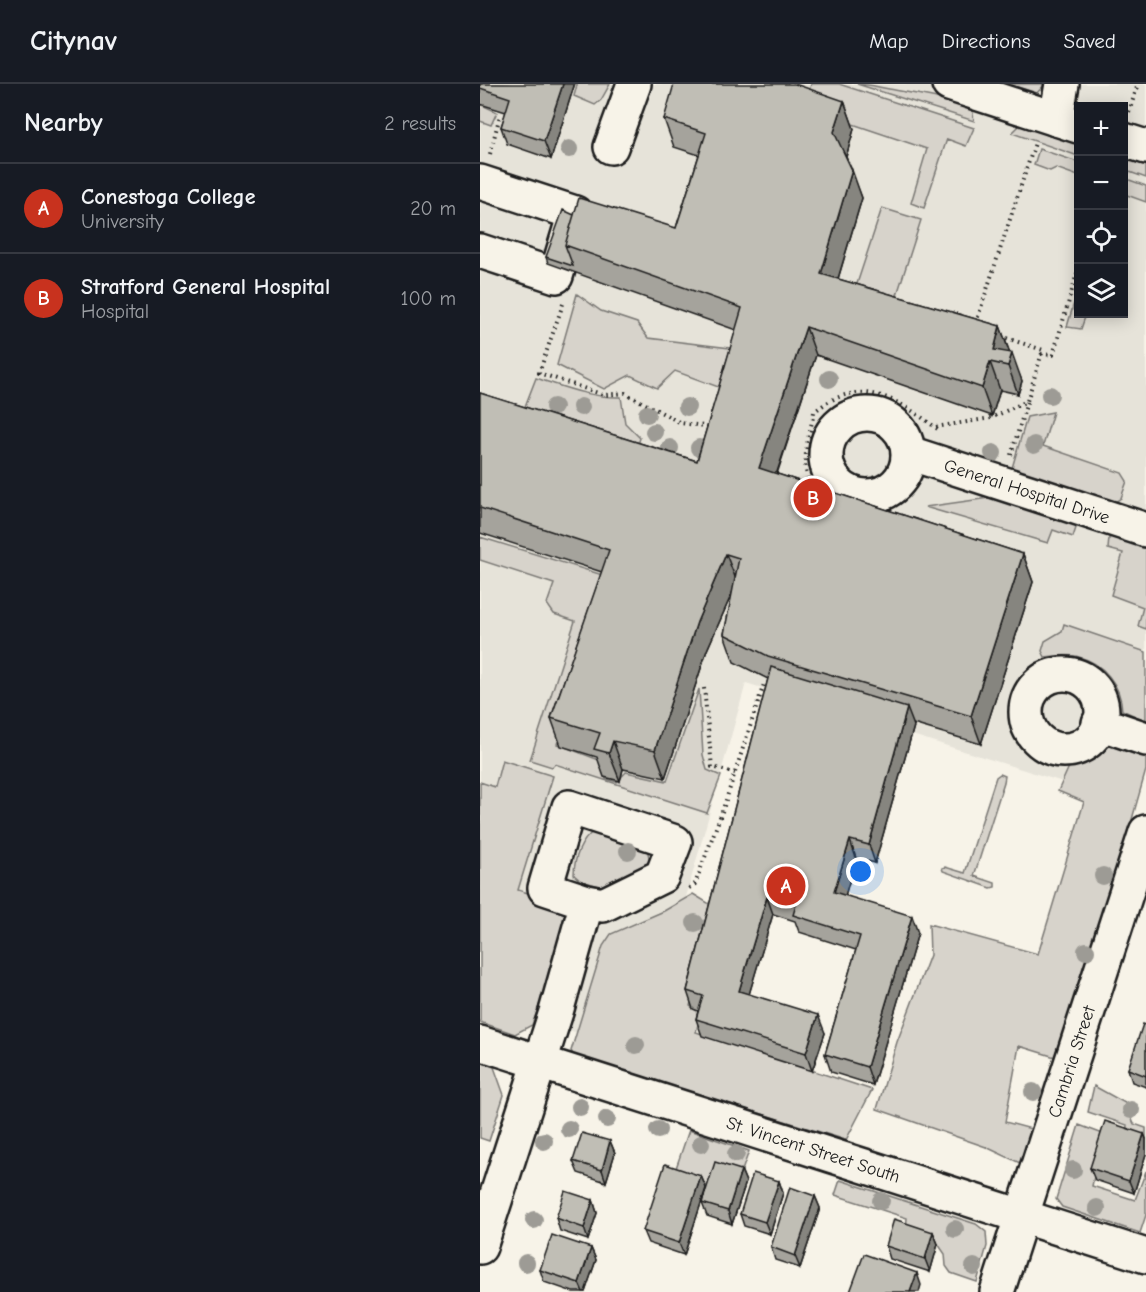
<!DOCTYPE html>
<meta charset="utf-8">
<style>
body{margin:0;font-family:"Comic Neue",sans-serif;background:#242831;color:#f1f3f6}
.controls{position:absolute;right:18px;top:18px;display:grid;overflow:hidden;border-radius:0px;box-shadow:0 3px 15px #0003}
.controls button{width:54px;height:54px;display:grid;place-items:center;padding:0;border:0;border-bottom:2px solid #363941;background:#171b24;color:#f1f3f6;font:30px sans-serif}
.you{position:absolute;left:381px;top:788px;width:21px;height:21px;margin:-15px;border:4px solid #fff;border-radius:50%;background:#1a73e8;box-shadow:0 0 0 9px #1a73e833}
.badge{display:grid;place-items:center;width:39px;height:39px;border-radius:50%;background:#c8321e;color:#fff;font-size:20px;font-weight:700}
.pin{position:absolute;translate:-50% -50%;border:3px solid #fff;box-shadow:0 2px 6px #0006}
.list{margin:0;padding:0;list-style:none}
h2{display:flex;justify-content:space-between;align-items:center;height:78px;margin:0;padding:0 24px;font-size:26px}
h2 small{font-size:20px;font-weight:400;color:#9ea1a6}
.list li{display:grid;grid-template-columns:39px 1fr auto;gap:18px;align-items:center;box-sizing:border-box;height:90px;padding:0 24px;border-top:2px solid #363941}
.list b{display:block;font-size:22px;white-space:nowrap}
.list p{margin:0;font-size:20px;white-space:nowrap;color:#9ea1a6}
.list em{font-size:20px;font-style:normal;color:#9ea1a6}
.icon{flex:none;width:33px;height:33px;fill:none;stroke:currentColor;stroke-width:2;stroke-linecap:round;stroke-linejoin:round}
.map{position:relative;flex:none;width:666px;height:1208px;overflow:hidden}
header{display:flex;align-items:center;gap:36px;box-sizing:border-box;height:84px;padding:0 30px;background:#171b24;border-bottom:2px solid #363941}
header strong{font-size:28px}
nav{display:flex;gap:33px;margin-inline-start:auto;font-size:21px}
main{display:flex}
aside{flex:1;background:#171b24}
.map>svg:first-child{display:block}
.built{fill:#e6e3d9;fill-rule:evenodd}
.green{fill:#d7d3cb;stroke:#7a7874;stroke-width:1.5}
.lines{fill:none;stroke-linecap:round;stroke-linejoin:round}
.minor-casing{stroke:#1c1c1c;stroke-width:38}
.path{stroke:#1c1c1c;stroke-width:4;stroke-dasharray:1.5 4.5;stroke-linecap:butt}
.minor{stroke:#f7f3e8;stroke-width:33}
.tree{fill:#9d9b95}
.wall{fill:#a5a39c;stroke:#1c1c1c;stroke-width:1.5}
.shaded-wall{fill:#86857f;stroke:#1c1c1c;stroke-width:1.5}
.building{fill:#c0beb5;stroke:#1c1c1c;stroke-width:1.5}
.labels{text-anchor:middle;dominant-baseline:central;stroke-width:6;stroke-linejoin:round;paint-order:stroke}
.street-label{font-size:18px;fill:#1c1c1c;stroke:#f7f3e8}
</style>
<header>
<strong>Citynav</strong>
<nav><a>Map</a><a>Directions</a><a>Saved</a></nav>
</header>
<main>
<aside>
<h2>Nearby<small>2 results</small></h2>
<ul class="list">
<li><span class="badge">A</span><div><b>Conestoga College</b><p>University</p></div><em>20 m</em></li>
<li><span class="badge">B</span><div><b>Stratford General Hospital</b><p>Hospital</p></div><em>100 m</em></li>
</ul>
</aside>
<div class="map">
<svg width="666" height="1208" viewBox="0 0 666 1208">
<rect width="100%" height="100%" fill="#f7f3e8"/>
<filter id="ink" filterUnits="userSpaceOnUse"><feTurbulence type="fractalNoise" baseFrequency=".0167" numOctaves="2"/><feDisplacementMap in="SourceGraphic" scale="12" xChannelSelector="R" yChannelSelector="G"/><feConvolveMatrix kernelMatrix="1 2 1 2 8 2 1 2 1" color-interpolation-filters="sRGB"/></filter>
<g filter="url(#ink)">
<path class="built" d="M0,0h666v656l-19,62 -381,-119 -104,371 -162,-53zM598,22h46v208h-46z"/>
<path class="green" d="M95,0h35l-9,16 -6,5 -21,-9 3,-11z
M331,0h28l135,44 -8,18 -19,-7 -23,69 -13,-5 16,-54 -122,-41z
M377,0c12,0 21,3 32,5 29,5 55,9 83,18l2,14z
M528,0h37l-8,9z
M0,20l17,8 -6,13 -11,-4z
M541,40l57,19v13l-66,-23z
M559,65l39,13v14l-22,-8 -6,3 -16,-6z
M644,73l22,8v13l-22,-8z
M644,94l22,8v16l-22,-8z
M402,124l39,12 -25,78 -46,7z
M598,205v25h8l-5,15 -14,-2z
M97,210l24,17 36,12 11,15 90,11 -6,43 -57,-21 -18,17 -27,-13 -26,14 -47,-24z
M56,294c28,9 55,20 85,19l4,26 15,15 -7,24 -153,-66 44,13z
M573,328l-10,34 79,27 5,8 -6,17 -6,4 -103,-34 15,-51z
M509,414l18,3 70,24 -4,12 -20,-7 -5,13 -123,-36z
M635,451l31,9v85l-8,-3 5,-19 -32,-12 12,-42 -15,-4 1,-11z
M0,453l129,40 -52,167 42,16 7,19 11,3 9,-10 41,9 32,-92 4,66 4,15 14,6 -14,37 -152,-49 -3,3 -22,-7 45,-139 -21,-7 -7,-10 7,-20 -74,-24z
M584,540l82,28v69l-24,-11c-1,-25 -19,-47 -43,-53 -10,-3 -23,-1 -34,0l-3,-6 3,-10 17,-10z
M620,658l46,14v14l-49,173 -42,114 -36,-11 -14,76 30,8 -13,34 -36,-17 -109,-38 20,-67 33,-87 -1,-31 109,30 46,-152 -26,-11 15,-33z
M22,676l51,16 -35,114 43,13 10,17 -39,105 -17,9 -35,-12v-240l15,5z
M520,690l5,2 -1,6 -30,94 21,7v4l-4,1 -48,-17 -1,-3 3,-1 20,6 31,-96z
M114,747l53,17 4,19 -40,22 -30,-8 -7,-6c0,-17 7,-35 20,-44z
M213,810l25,15 -28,97 11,7 -5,19 176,58 -26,50 -272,-84 -3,-5 32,-105 8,-12 53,-23z
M0,978l14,5 10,28 -15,46 -9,-3z
M614,1002l31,17 9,21 12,4v18l-20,-9 1,-12 -39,-13z
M599,1041l24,9 -11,52 43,14 11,-29v44l-6,18 -78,-26 -6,-8z
M209,1046l60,21 -11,31 -28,5 -36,-13z
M360,1096l136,44 10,8 1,14 -10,36 -26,-9 -5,-7 -1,-12 -9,-13 -30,-10 1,-13 -72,-23z"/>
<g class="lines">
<g class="minor-casing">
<g id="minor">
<path d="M469,0l129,42"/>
<path d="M576,35l6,-35"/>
<path d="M644,56l22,7"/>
<path d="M131,63l23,-63"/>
<path d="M0,98l95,31 -19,63 -76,-25"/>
<circle cx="387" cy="371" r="41"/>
<path id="s1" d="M429,369l237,77"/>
<circle cx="584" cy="628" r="38"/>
<path d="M619,639l47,16"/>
<path id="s2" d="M0,959l666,213"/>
<path d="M0,1163l76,-235 31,-110 16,3 59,-29 13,-34 -106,-35 -24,81 42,14"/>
<path id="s3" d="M517,1208l149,-460"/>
</g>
</g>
<path class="path" d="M649,28l9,-28
M10,70l10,-39
M83,220l-24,69 65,22 21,-2 56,30 24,3
M496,239l59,-180
M561,270l12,1 25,-85
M456,343l55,-9 36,-17 16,-51 -43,-14
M531,371l16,-53
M334,405c-17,-19 -4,-55 0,-77 46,-38 84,-13 125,18
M224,604l8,79 23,6
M209,804l6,-4 28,-75 41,-125"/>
<use href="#minor" class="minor"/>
</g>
<g class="tree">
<circle cx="89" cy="65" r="9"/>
<circle cx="349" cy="295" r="9"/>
<circle cx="570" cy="311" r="9"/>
<circle cx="74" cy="323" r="9"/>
<circle cx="101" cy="323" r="9"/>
<circle cx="207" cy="323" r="9"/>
<circle cx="167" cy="330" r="9"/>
<circle cx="174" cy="348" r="9"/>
<circle cx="554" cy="361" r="9"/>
<circle cx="190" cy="364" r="9"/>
<circle cx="219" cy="364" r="9"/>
<circle cx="513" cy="369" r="9"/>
<circle cx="148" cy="767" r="9"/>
<circle cx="623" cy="792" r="9"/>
<circle cx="215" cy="839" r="9"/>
<circle cx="606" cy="867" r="9"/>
<circle cx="156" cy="961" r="9"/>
<circle cx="553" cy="1008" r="9"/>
<circle cx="100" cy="1023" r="9"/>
<circle cx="651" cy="1026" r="9"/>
<circle cx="127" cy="1035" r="9"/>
<circle cx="89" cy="1045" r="9"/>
<circle cx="178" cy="1046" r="9"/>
<circle cx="64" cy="1057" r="9"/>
<circle cx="221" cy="1060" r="9"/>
<circle cx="256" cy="1070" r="9"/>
<circle cx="593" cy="1086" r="9"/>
<circle cx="401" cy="1117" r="9"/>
<circle cx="617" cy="1124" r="9"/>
<circle cx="54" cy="1136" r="9"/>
<circle cx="475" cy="1145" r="9"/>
<circle cx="46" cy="1179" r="9"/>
<circle cx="494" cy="1183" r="9"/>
</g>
<path class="wall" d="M0,0l94,2 -23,73 -44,-15 -6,-17 5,-15 -26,-8z
M364,17l10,28 -8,28 16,41 -24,81 162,47 10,27 12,28 -4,13 -18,-4 -8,26 -176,-61 -39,119 246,80 10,28 -52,162 -68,-20 1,2 -39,137 -19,-5 -11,37 73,38 -45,152 -42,-13 -6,-18 31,-104 -57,-18 -4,-11 -22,-7 -24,80 76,39 -13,38 -110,-35 -6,-17 2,-8 -5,-2 -6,-18 81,-312 -34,-17 -10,-28 9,-43 -26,59 -42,128 -42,-9 -3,12 -16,-4 -7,-20 -36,-11 -10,-28 51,-146 -122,-39v-140l217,68 39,-131 -188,-67 -2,-6 28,-42 102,13 23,-73 -25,-8 -10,-28z
M666,941v62l-14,-5 -4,-13z
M664,1050l2,5v15l-12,39 -39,-13 -5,-12z
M130,1057l5,12 -9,29 -28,-9 -5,-12z
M261,1086l5,12 -14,42 -25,-8 -5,-13z
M221,1092l5,12 -22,67 -36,-12 -5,-12z
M299,1097l4,12 -13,41 -26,-8 -4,-12z
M335,1112l5,12 -20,60 -25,-8 -4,-13z
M113,1116l4,13 -9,27 -28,-9 -4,-13z
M453,1148l5,12 -8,28 -40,-13 -4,-13z
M111,1164l5,12 -11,32h-12l-29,-10 -4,-12z"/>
<path class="shaded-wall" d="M83,0h11v2l-23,73 -7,-18z
M364,17l10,28 -9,31 -11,-28z
M372,86l10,28 -31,104 -10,-28z
M520,242l10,28 -16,-4z
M326,243l10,28 -47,141 -10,-28z
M532,269l10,28 -4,13 -10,-28z
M510,278l10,28 -8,26 -10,-28z
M246,470l11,28 -30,68 -42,128 -10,-28 42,-128z
M543,470l10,28 -52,162 -10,-28z
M427,624l7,18 -39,137 -6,-18z
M133,657l10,28 -3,12 -11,-28z
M370,756l6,18 -15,52 -7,-18z
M287,813l6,17 -28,94 -6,-17z
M432,832l6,17 -45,152 -6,-18z
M338,931l7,18 -13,38 -6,-18z
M664,1050l2,5v15l-12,39 -5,-12z
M130,1057l5,12 -9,29 -4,-12z
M261,1086l5,12 -14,42 -4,-13z
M221,1092l5,12 -22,67 -5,-12z
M299,1097l4,12 -13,41 -5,-12z
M335,1112l5,12 -20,60 -5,-12z
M113,1116l4,13 -9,27 -4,-12z
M453,1148l5,12 -8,28 -5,-13z
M111,1164l5,12 -11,32h-2l-4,-9z
M437,1189l4,12 -2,7h-9z"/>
<path class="building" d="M0,0h83l-19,57 -43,-14 9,-29 -30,-10z
M194,0h121l49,17 -10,31 18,38 -31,104 179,52 -6,24 18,3 -4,13 -18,-4 -8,26 -176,-61 -47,141 264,86 -52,162 -203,-60 -44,-22 15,-76 -13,-4 -29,68 -42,128 -42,-9 -4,12 -15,-4 6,-16 -49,-15 58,-168 -129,-42v-115l217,68 45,-153 -177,-63 14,-47 97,30 30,-95 -42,-14z
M83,126l11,5 -9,30 8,21 -27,-9z
M291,583l136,41 -38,137 -19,-5 -16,52 78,24 -45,151 -42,-13 35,-118 -67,-21 3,-10 -29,-8 -28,94 79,24 -12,38 -110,-34 7,-23 -16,-5z
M663,940l3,1v51l-18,-7z
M625,1037l39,13 -15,47 -39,-13z
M102,1049l28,8 -8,29 -29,-9z
M235,1078l26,8 -13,41 -26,-8z
M185,1080l36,12 -22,67 -36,-12z
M273,1089l26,8 -14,41 -25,-8z
M310,1103l25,9 -20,60 -24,-9z
M85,1107l28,9 -9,28 -28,-10z
M414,1135l39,13 -8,27 -39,-13z
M72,1151l39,13 -12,35 -39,-13z
M384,1170l53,19 -7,19h-60z"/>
</g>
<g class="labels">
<g class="street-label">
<text stroke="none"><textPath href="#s1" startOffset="124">General Hospital Drive</textPath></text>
<text stroke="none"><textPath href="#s3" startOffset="242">Cambria Street</textPath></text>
<text stroke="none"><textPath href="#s2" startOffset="350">St. Vincent Street South</textPath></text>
</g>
</g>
</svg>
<div class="controls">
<button>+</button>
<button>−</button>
<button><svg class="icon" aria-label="locate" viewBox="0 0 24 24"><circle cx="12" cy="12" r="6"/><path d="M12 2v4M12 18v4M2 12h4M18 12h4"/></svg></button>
<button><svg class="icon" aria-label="layers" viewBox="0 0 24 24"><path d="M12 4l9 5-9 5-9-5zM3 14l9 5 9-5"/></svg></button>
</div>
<div class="you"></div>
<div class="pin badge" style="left:306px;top:802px">A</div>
<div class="pin badge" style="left:333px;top:414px">B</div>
</div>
</main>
